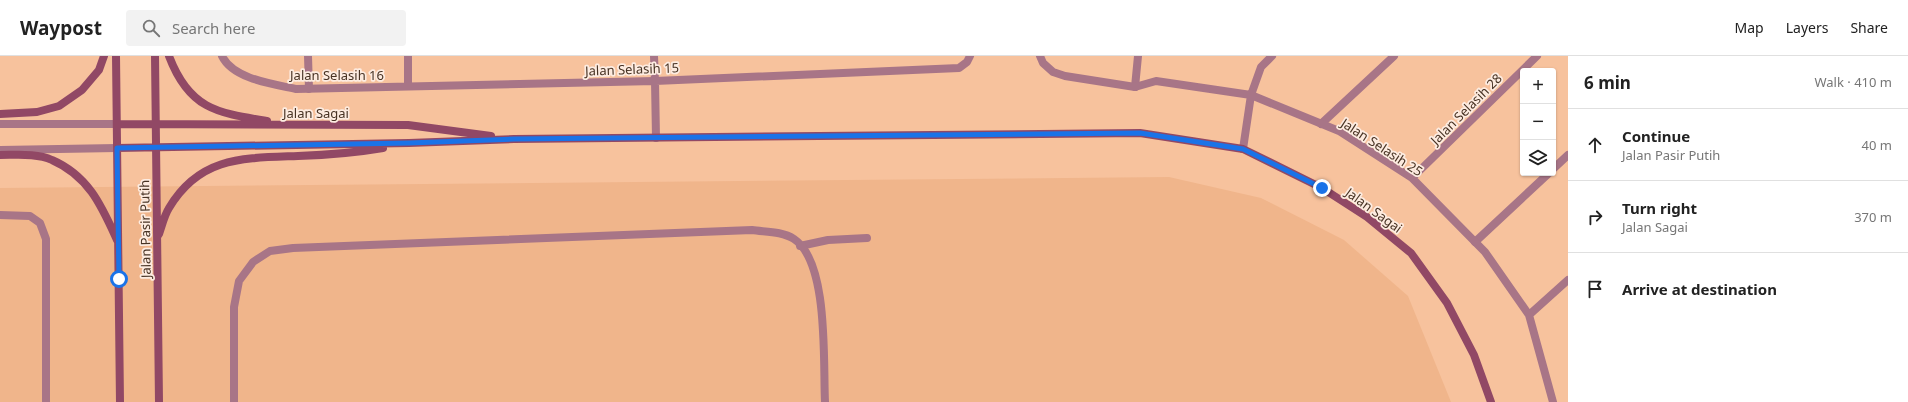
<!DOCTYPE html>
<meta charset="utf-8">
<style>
body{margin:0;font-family:"Noto Sans",sans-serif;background:#f2f2f2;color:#222}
.controls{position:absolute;right:12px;top:12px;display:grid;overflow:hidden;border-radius:4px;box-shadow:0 1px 3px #0004}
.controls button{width:36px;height:36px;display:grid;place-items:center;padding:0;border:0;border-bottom:1px solid #e0e0e0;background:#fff;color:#222;font:20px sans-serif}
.stop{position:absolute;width:12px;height:12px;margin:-9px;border:3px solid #1a73e8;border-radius:50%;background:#fff}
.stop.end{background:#1a73e8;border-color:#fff;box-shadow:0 1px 4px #0008}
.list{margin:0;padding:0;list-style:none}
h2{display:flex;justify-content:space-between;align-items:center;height:52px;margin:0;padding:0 16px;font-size:17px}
h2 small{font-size:13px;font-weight:400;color:#767676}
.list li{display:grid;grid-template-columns:26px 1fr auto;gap:12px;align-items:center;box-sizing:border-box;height:72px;padding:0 16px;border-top:1px solid #e0e0e0}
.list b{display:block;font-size:15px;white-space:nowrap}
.list p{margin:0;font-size:13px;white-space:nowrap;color:#767676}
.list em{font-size:13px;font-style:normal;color:#767676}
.icon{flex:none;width:22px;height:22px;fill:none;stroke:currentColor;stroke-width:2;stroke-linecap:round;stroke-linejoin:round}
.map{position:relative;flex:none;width:1568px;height:346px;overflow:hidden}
header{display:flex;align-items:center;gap:24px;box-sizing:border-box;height:56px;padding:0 20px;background:#fff;border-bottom:1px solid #e0e0e0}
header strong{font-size:19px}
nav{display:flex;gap:22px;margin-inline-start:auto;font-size:14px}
.search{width:280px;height:36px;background:#f2f2f2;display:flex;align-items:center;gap:10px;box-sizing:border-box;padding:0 14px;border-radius:4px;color:#767676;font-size:15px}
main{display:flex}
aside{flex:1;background:#fff}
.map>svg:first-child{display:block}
.built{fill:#f0b58b}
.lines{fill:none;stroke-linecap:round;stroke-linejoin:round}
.lane{stroke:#a87587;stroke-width:8}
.street{stroke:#a87587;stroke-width:8}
.secondary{stroke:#914865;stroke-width:8}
.route{stroke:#1a73e8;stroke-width:5}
.labels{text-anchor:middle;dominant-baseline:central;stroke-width:3.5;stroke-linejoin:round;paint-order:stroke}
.street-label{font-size:13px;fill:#483324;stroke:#fdece1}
</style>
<header>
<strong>Waypost</strong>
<div class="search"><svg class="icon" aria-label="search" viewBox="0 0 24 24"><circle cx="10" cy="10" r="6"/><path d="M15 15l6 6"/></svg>Search here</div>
<nav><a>Map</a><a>Layers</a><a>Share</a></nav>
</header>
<main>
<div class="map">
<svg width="1568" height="346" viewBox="0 0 1568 346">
<rect width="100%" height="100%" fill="#f7c29d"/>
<path class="built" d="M1169,121l92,21 83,42 64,56 43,106h-1451v-214z"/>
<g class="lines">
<path class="lane" d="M308,0l1,33
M654,0l1,25
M1135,31l3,-31
M1321,68l73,-68
M1553,113l15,-14
M1475,186l74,-69
M800,190l28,-6 39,-2"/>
<path class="street" d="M222,0c11,23 51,28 74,33l359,-8 304,-13 8,-6 3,-6
M408,0v30
M1040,0l3,7 10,9 12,4 70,11 21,-6 95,14 88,36 73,47 73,74 44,63 24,87
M655,25l1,57
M0,68h117
M1243,93l8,-54 10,-28 11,-11
M0,94l117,-2
M1412,122l125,-122
M0,159l30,1 10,7 6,16v163
M1529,259l39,-35
M234,346v-95l5,-26 14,-19 17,-11 23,-3 459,-18c13,2 30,1 42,9 35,23 29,123 31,163"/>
<path class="secondary" d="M116,0l4,346
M155,0l4,346
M169,0c20,53 48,57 98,65
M0,58l37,-2 22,-6 23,-16 17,-20 5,-14
M117,68l291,1 83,11
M117,92l292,-5 105,-4 626,-6 103,16 79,39 45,29 44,36 36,50 27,52 17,47
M0,99c17,0 37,-2 52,5 37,16 50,47 65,80
M159,178c3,-8 5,-18 10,-26 31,-52 75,-50 129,-52 29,-1 56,-3 85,-8"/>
</g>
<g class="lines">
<path class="route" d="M119,223l-2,-131 292,-5 105,-4 626,-6 103,16 79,39"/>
</g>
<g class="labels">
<g class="street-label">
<text transform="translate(632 13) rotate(-2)">Jalan Selasih 15</text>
<text x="337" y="19">Jalan Selasih 16</text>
<text transform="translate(1466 53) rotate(-45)">Jalan Selasih 28</text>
<text x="316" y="57">Jalan Sagai</text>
<text transform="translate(1382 91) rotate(33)">Jalan Selasih 25</text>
<text transform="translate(1374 154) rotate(36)">Jalan Sagai</text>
<text transform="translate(145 173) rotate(-91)">Jalan Pasir Putih</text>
</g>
</g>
</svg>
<div class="controls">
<button>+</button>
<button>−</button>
<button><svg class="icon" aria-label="layers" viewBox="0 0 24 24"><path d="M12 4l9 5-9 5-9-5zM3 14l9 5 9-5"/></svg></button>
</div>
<div class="stop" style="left:119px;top:223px"></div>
<div class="stop end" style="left:1322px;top:132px"></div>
</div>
<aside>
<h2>6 min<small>Walk · 410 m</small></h2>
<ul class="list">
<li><svg class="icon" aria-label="ahead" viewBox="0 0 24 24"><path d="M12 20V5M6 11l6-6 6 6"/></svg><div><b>Continue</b><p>Jalan Pasir Putih</p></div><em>40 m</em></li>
<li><svg class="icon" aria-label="right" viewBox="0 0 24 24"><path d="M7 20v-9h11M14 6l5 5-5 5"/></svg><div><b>Turn right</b><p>Jalan Sagai</p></div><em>370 m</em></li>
<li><svg class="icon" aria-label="arrive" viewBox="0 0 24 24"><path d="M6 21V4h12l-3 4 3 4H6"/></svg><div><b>Arrive at destination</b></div></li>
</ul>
</aside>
</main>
